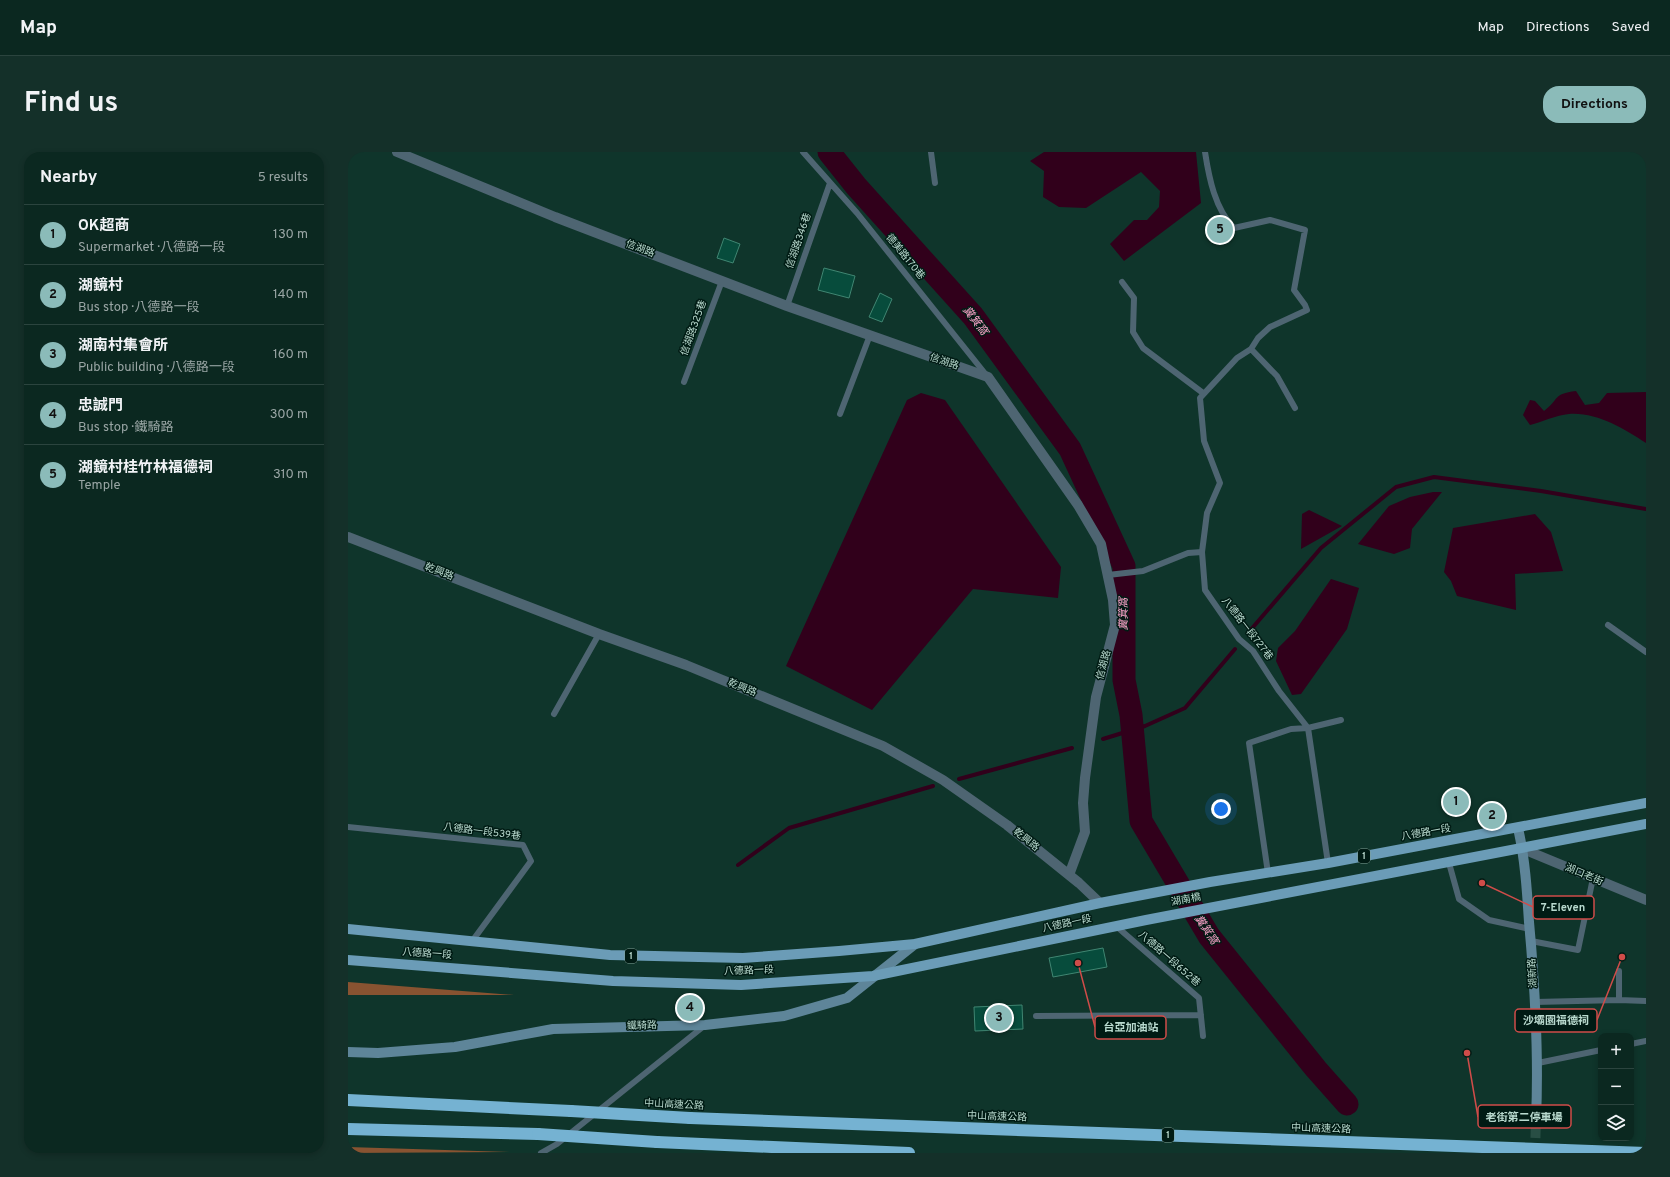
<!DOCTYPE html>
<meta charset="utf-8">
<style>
body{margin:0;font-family:Overpass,"Noto Sans TC",sans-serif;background:#143029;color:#f1f3f6}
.controls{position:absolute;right:12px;bottom:12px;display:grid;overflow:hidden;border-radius:8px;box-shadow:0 2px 6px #0003}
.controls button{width:36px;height:36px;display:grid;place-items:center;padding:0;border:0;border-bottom:1px solid #2b443e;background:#0b2820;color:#f1f3f6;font:20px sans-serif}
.you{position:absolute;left:873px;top:657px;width:14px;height:14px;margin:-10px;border:3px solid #fff;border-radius:50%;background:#1a73e8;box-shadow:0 0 0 6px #1a73e833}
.badge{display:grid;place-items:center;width:26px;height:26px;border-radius:50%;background:#8bbbb9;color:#111;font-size:13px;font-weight:700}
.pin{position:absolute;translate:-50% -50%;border:2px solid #fff;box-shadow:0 1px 4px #0006}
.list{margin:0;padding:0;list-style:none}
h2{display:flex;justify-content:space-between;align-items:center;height:52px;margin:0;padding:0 16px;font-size:17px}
h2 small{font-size:13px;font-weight:400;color:#9aa6a5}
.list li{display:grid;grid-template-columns:26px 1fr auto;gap:12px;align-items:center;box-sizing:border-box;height:60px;padding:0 16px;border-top:1px solid #2b443e}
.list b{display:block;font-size:15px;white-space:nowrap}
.list p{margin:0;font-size:13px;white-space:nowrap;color:#9aa6a5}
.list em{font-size:13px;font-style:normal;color:#9aa6a5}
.icon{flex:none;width:22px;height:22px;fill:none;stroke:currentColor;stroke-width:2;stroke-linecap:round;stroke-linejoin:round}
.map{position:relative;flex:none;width:1298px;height:1001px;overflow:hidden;border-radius:16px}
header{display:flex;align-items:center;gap:24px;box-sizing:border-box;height:56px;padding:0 20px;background:#0b2820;border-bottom:1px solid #2b443e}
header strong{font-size:19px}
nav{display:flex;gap:22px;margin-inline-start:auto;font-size:14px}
.intro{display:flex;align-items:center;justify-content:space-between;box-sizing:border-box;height:96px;padding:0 24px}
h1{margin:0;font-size:28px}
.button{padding:10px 18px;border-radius:16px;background:#8bbbb9;color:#111;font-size:14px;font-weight:700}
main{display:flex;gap:24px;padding:0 24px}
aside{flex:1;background:#0b2820;border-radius:16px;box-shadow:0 2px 6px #0003}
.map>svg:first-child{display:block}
.forest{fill:#885331}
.water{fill:#31001b}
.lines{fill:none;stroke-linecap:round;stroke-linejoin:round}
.stream{stroke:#31001b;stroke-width:4}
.river{stroke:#31001b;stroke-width:23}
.building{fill:#074c3c;stroke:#408672}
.secondary-tunnel{stroke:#284e44;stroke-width:10;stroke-dasharray:10 5;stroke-linecap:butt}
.lane{stroke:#4e6572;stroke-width:6}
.street{stroke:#4e6572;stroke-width:10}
.secondary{stroke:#5e8599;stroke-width:10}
.primary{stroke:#6b9cb7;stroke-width:10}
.highway{stroke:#75b2d2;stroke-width:12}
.highway-bridge{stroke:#75b2d2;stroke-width:12}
.labels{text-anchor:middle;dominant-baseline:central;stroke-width:3;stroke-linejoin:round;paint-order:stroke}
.shield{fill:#001b14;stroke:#82a197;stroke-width:1}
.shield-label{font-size:9px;font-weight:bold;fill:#b9dacf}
.street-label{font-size:10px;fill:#b9dacf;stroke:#001b14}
.water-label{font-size:11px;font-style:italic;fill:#fea4cb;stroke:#001b14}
.leader{fill:none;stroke:#d04c49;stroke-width:1.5}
.callout-dot{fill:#d04c49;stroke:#001b14;stroke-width:1.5}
.callout{fill:#001b14;stroke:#d04c49;stroke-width:1.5}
.callout-label{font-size:11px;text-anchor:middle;font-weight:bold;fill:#b9dacf}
</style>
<header>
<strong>Map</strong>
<nav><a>Map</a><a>Directions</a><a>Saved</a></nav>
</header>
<div class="intro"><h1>Find us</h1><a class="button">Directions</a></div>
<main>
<aside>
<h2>Nearby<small>5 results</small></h2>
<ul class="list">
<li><span class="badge">1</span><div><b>OK超商</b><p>Supermarket · 八德路一段</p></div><em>130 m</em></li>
<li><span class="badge">2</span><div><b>湖鏡村</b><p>Bus stop · 八德路一段</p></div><em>140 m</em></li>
<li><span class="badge">3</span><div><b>湖南村集會所</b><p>Public building · 八德路一段</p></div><em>160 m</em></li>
<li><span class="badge">4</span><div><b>忠誠門</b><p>Bus stop · 鐵騎路</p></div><em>300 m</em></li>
<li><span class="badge">5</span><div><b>湖鏡村桂竹林福德祠</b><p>Temple</p></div><em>310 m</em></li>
</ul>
</aside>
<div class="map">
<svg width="1298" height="1001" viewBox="0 0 1298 1001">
<rect width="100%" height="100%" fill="#0f352b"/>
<path class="forest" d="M0,830l166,13h-166z
M0,995l162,5 -162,1z"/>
<path class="water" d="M696,0h152l5,51 -77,58 -14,-17 24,-24h13l12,-13 1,-16 -19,-19 -55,36 -27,-1 -16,-10 1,-26 -14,-10z
M1228,239l9,14 14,-2 8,-10 39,-1v51c-22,-14 -49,-31 -77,-29 -13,1 -27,8 -39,11l-7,-10 7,-15 5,1 9,10c16,-12 8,-17 32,-20z
M573,241l24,7 116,167 -3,31 -85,-9 -101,121 -86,-44 121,-266z
M1085,340h9l-30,37 -2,19 -16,6 -36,-10 31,-38 21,-9z
M961,358l33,16 -41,23 1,-35z
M1187,362l16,18 12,39 -48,3 1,36 -59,-14 -6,-15 -7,-9 9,-44z
M983,427l28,9 -12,41 -46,65 -9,1 -16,-34 2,-13 17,-17z"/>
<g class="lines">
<path class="stream" d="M900,481l73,-85 75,-61 38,-10 107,14 105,18
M755,587l42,-13 40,-18 50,-59
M611,627l113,-31
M390,713l51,-37 144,-42"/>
<path class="river" d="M481,0l27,34 117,130 97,133 54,117v114l7,35 10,106 68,115 107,133 31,35"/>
</g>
<path class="building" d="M376,86l16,6 -7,19 -16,-5z
M476,116l31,8 -6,22 -31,-8z
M532,141l12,6 -10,23 -13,-5z
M755,796l4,19 -54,10 -4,-19z
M674,853l1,24 -48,2 -1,-24z"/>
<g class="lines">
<path class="secondary-tunnel" d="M1187,1001l1,-34"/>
<path class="lane" d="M455,0l54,61 130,163
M583,0l4,31
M857,0c4,26 10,57 29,76l36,-8 35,10 -11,60 11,15 2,5 -37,17 -12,11 -7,11 -14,9 -37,40 4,43 16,42 -13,30 -5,39 3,38 34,49 14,12 26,40 29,37 20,135
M774,130l12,16 -1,34 10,16 60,45
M439,154l43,-123
M903,197l26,27 18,32
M336,230l38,-101
M492,262l30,-79
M760,423l35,-4 45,-18 14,-1
M1260,473l38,27
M206,562l45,-80
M0,675l175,18 8,16 -58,79
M1101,711l10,36 30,21 41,9
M920,721l-19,-130 42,-14 17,-1 33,-8
M768,774l83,72 4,38
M1183,789l47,9 15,-72
M1271,819v29
M1187,850l84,-2 27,1
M688,864l165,-1
M1283,892l15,-3
M1190,911l63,-13
M193,1001l16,-9 147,-118"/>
<path class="street" d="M49,0l158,65 232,89 201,71 90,128 23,39 12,56 2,25 -19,72 -11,81 -2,25 2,29 -16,43
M0,385l251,97 87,31 197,81 60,34 64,45 72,58 21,20
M1175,697l123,51"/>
<path class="secondary" d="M1170,676c7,31 9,62 11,94 6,65 10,131 7,197
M0,900l30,1 77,-6 98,-18 152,-4 79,-9 63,-18 68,-54"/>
<path class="primary" d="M0,777l262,26 133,3 96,-7 76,-7 185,-41 110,-21 118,-19 318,-60
M0,808l265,21 128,4 132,-9 273,-56 500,-96"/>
<path class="highway" d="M0,948l223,11
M342,966l956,35
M0,977l190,5
M309,990l252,11"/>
<path class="highway-bridge" d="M223,959l119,7
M190,982l119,8"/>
</g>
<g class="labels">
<g class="shield">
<rect x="1010" y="697" width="12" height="14" rx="3"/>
<rect x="277" y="797" width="12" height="14" rx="3"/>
<rect x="814" y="976" width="12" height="14" rx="3"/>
</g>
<g class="shield-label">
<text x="1016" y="704">1</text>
<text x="283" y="804">1</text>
<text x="820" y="983">1</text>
</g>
<g class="street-label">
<text transform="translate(451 89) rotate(-71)">信湖路346巷</text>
<text transform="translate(292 97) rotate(21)">信湖路</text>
<text transform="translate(557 105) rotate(51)">德美路170巷</text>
<text transform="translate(346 176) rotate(-70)">信湖路325巷</text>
<text transform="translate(596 210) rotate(19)">信湖路</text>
<text transform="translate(91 420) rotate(21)">乾興路</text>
<text transform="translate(899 477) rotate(52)">八德路一段727巷</text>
<text transform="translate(756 513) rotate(-75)">信湖路</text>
<text transform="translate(394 536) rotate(22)">乾興路</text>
<text transform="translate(134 680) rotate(7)">八德路一段539巷</text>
<text transform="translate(1078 681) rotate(-10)">八德路一段</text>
<text transform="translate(678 688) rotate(39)">乾興路</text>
<text transform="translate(1236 723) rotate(23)">湖口老街</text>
<text transform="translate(838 748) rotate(-11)">湖南橋</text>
<text transform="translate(719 772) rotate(-12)">八德路一段</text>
<text transform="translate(79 802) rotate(4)">八德路一段</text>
<text transform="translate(821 807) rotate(41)">八德路一段652巷</text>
<text transform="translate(401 819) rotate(-2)">八德路一段</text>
<text transform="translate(1185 821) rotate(-93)">湖新路</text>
<text transform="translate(294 874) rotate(-2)">鐵騎路</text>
<text transform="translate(326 953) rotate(3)">中山高速公路</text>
<text transform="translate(649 965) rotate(2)">中山高速公路</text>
<text transform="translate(973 977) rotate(2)">中山高速公路</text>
</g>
<g class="water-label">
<text transform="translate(627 169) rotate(52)">糞箕窩</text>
<text transform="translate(776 462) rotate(-90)">糞箕窩</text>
<text transform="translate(858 778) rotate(56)">糞箕窩</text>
</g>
</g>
<path class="leader" d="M1134 731L1185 755M1274 805L1249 868M730 811L747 875M1119 901L1130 965"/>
<g class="callout-dot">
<circle cx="1134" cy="731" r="4"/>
<circle cx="1274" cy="805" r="4"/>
<circle cx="730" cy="811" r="4"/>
<circle cx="1119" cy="901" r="4"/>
</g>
<g class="callout">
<rect x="1185" y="744" width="61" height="23" rx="4"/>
<rect x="1167" y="857" width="82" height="23" rx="4"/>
<rect x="747" y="864" width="71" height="23" rx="4"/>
<rect x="1130" y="953" width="93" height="23" rx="4"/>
</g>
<g class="callout-label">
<text x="1215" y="759">7-Eleven</text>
<text x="1208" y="872">沙壩園福德祠</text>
<text x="783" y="879">台亞加油站</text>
<text x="1176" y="969">老街第二停車場</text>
</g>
</svg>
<div class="controls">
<button>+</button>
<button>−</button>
<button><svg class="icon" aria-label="layers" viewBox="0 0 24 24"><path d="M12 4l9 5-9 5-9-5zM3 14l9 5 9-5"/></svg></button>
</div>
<div class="you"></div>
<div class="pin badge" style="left:1108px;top:650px">1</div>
<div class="pin badge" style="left:1144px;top:664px">2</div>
<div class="pin badge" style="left:651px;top:866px">3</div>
<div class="pin badge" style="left:342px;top:856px">4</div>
<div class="pin badge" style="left:872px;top:78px">5</div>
</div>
</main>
